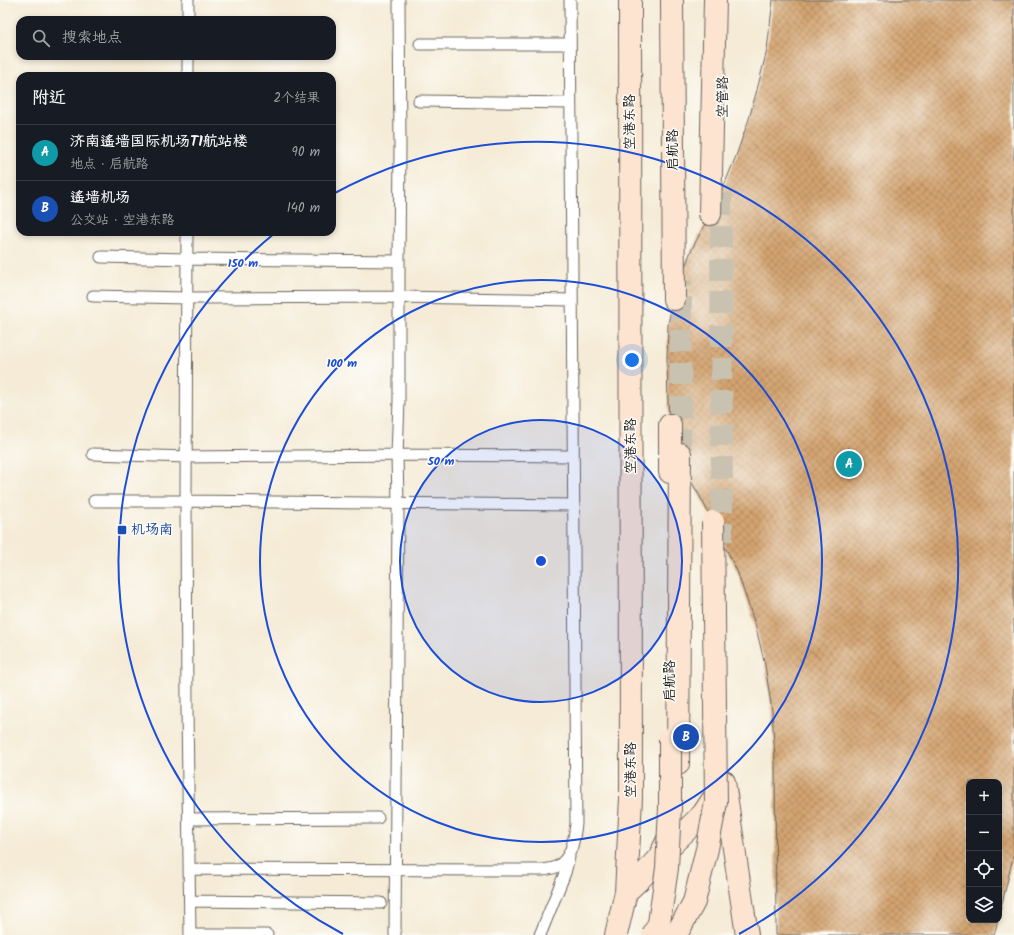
<!DOCTYPE html>
<html lang="zh">
<meta charset="utf-8">
<style>
body{margin:0;font-family:Kalam,"LXGW WenKai TC",sans-serif;background:#20242c;color:#f1f3f6}
.controls{position:absolute;right:12px;bottom:12px;display:grid;overflow:hidden;border-radius:8px;box-shadow:0 2px 6px #0003}
.controls button{width:36px;height:36px;display:grid;place-items:center;padding:0;border:0;border-bottom:1px solid #363941;background:#171b24;color:#f1f3f6;font:20px sans-serif}
.you{position:absolute;left:632px;top:360px;width:14px;height:14px;margin:-10px;border:3px solid #fff;border-radius:50%;background:#1a73e8;box-shadow:0 0 0 6px #1a73e833}
.badge{display:grid;place-items:center;width:26px;height:26px;border-radius:50%;background:#db2777;color:#fff;font-size:13px;font-weight:700}
.pin{position:absolute;translate:-50% -50%;border:2px solid #fff;box-shadow:0 1px 4px #0006}
.list{margin:0;padding:0;list-style:none}
h2{display:flex;justify-content:space-between;align-items:center;height:52px;margin:0;padding:0 16px;font-size:17px}
h2 small{font-size:13px;font-weight:400;color:#9ea1a6}
.list li{display:grid;grid-template-columns:26px 1fr auto;gap:12px;align-items:center;box-sizing:border-box;height:56px;padding:0 16px;border-top:1px solid #363941}
.list b{display:block;font-size:15px;white-space:nowrap}
.list p{margin:0;font-size:13px;white-space:nowrap;color:#9ea1a6}
.list em{font-size:13px;font-style:normal;color:#9ea1a6}
.icon{flex:none;width:22px;height:22px;fill:none;stroke:currentColor;stroke-width:2;stroke-linecap:round;stroke-linejoin:round}
.map{position:relative;flex:none;width:1014px;height:935px;overflow:hidden}
.search{position:absolute;background:#171b24;box-shadow:0 2px 6px #0003;left:16px;top:16px;width:320px;height:44px;display:flex;align-items:center;gap:10px;box-sizing:border-box;padding:0 14px;border-radius:12px;color:#9ea1a6;font-size:15px}
.panel{position:absolute;background:#171b24;box-shadow:0 2px 6px #0003;left:16px;top:72px;width:320px;height:164px;border-radius:12px}
.map>svg:first-child{display:block}
.building{fill:url(#building-cross-hatch)}
.lines{fill:none;stroke-linecap:round;stroke-linejoin:round}
.secondary-tunnel{stroke:#cac2b1;stroke-width:22;stroke-dasharray:22 11;stroke-linecap:butt}
.service-casing{stroke:#68645d;stroke-width:13}
.secondary-casing{stroke:#68645d;stroke-width:24}
.service{stroke:#fff;stroke-width:11}
.secondary{stroke:#fde4d1;stroke-width:22}
.secondary-bridge-casing{stroke:#68645d;stroke-width:24;stroke-linecap:butt}
.secondary-bridge{stroke:#fde4d1;stroke-width:22}
.ring{fill:none;stroke:#1d4ed8;stroke-width:2}
.transit-dot{fill:#1a4fb4;stroke:#fdfcf7;stroke-width:1.5}
.labels{text-anchor:middle;dominant-baseline:central;stroke-width:3;stroke-linejoin:round;paint-order:stroke}
.street-label{font-size:14px;fill:#1c1c1c;stroke:#fdfcf7}
.transit-label{font-size:14px;fill:#164399;stroke:#fdfcf7;text-anchor:start}
.centre{fill:#1d4ed8;stroke:#fdfcf7;stroke-width:2}
.ring-label{font-size:12px;text-anchor:middle;font-weight:bold;fill:#1d4ed8;stroke:#fdfcf7;stroke-width:3;stroke-linejoin:round;paint-order:stroke}
</style>
<div class="map">
<svg width="1014" height="935" viewBox="0 0 1014 935">
<defs>
<pattern id="building-cross-hatch" width="8" height="8" patternUnits="userSpaceOnUse"><rect width="8" height="8" fill="#d4a471"/><path d="M0 0l8 8M0 8l8-8" fill="none" stroke="#ab855c"/></pattern>
</defs>
<rect width="100%" height="100%" fill="#fdfcf7"/>
<filter id="ink" filterUnits="userSpaceOnUse"><feTurbulence type="fractalNoise" baseFrequency=".025" numOctaves="2"/><feDisplacementMap in="SourceGraphic" scale="8" xChannelSelector="R" yChannelSelector="G"/><feConvolveMatrix kernelMatrix="1 2 1 2 8 2 1 2 1" color-interpolation-filters="sRGB"/></filter>
<filter id="wash" filterUnits="userSpaceOnUse"><feTurbulence type="fractalNoise" baseFrequency=".012" numOctaves="4" result="noise"/><feDisplacementMap in="SourceGraphic" scale="16" xChannelSelector="R" yChannelSelector="G"/><feGaussianBlur stdDeviation="0.9" result="paint"/><feColorMatrix in="noise" values="0 0 0 0 0 0 0 0 0 0 0 0 0 0 0 0 0 1.4 0 .05"/><feComposite in="paint" operator="in"/></filter>
<g filter="url(#wash)">
<rect width="100%" height="100%" fill="#f5ebd6"/>
<g id="blocks">
<path class="building" d="M773,0h241v853l-14,59 -1,-130h-30v138h29l-4,15h-218l-1,-175 -3,-49 -7,-46 -10,-41 -18,-53 -34,-69 -16,-28 -17,-49 -2,-22 -1,-43 1,-35 2,-11 8,-29 13,-34 30,-58 15,-37 13,-37 9,-33 9,-36z"/>
</g>
</g>
<g filter="url(#ink)">
<use href="#blocks" fill-opacity="0" stroke="#68645d" stroke-width="1"/>
<g class="lines">
<path class="secondary-tunnel" d="M721,193l1,348
M680,451l1,-171"/>
<g class="service-casing">
<path id="service" d="M188,0v20
M420,44h150
M188,56v20
M419,101l151,2
M187,232l-1,269 1,207 3,227
M101,257l86,2 212,2
M93,296l94,2 212,-1 173,3
M93,454l94,3 210,-2 176,1
M94,501h92l388,4
M189,819l189,-1
M190,869l353,1c4,-1 9,-1 13,-3 16,-8 18,-27 20,-43l-6,-824
M190,901l191,2
M190,935h77
M395,935l3,-432 -1,-48 2,-54v-140l1,-113 -1,-148
M540,935l25,-62 4,-16"/>
</g>
<g class="secondary-casing">
<path id="secondary" d="M672,0l2,299
M710,214l5,-214
M670,472v-47
M678,764l2,-310
M724,782l23,153
M664,852l39,-38 16,-24
M626,892l14,-13 20,-23 10,-21
M616,935l10,-43 5,-94 -1,-798"/>
</g>
<use href="#service" class="service"/>
<use href="#secondary" class="secondary"/>
<g class="secondary-bridge-casing">
<path id="secondary-bridge" d="M653,935l6,-12 8,-55 3,-60v-69
M676,935l18,-33 13,-53 9,-47 -3,-280"/>
</g>
<use href="#secondary-bridge" class="secondary-bridge"/>
</g>
</g>
<circle cx="541" cy="561" r="141" fill="#1d4ed8" fill-opacity=".12"/>
<g class="ring">
<circle cx="541" cy="561" r="141"/>
<circle cx="541" cy="561" r="281"/>
<path d="M343 934A422 422 0 0 1 275 233M333 194A422 422 0 1 1 739 934"/>
</g>
<rect class="transit-dot" x="117" y="525" width="10" height="10" rx="2"/>
<g class="labels">
<g class="street-label">
<text transform="translate(723 97) rotate(-89)">空管路</text>
<text transform="translate(630 122) rotate(-90)">空港东路</text>
<text transform="translate(673 150) rotate(-90)">启航路</text>
<text transform="translate(631 446) rotate(-90)">空港东路</text>
<text transform="translate(670 681) rotate(-90)">启航路</text>
<text transform="translate(631 770) rotate(-90)">空港东路</text>
</g>
<g class="transit-label">
<text x="131" y="530">机场南</text>
</g>
</g>
<circle cx="541" cy="561" r="6" class="centre"/>
<g class="ring-label">
<text x="243" y="267">150 m</text>
<text x="342" y="367">100 m</text>
<text x="441" y="465">50 m</text>
</g>
</svg>
<div class="controls">
<button>+</button>
<button>−</button>
<button><svg class="icon" aria-label="locate" viewBox="0 0 24 24"><circle cx="12" cy="12" r="6"/><path d="M12 2v4M12 18v4M2 12h4M18 12h4"/></svg></button>
<button><svg class="icon" aria-label="layers" viewBox="0 0 24 24"><path d="M12 4l9 5-9 5-9-5zM3 14l9 5 9-5"/></svg></button>
</div>
<div class="you"></div>
<div class="pin badge" style="left:849px;top:464px;background:#0f9aa8">A</div>
<div class="pin badge" style="left:686px;top:737px;background:#1a4fb4">B</div>
<div class="search"><svg class="icon" aria-label="search" viewBox="0 0 24 24"><circle cx="10" cy="10" r="6"/><path d="M15 15l6 6"/></svg>搜索地点</div>
<section class="panel">
<h2>附近<small>2个结果</small></h2>
<ul class="list">
<li><span class="badge" style="background:#0f9aa8">A</span><div><b>济南遥墙国际机场T1航站楼</b><p>地点 · 启航路</p></div><em>90 m</em></li>
<li><span class="badge" style="background:#1a4fb4">B</span><div><b>遥墙机场</b><p>公交站 · 空港东路</p></div><em>140 m</em></li>
</ul>
</section>
</div>
